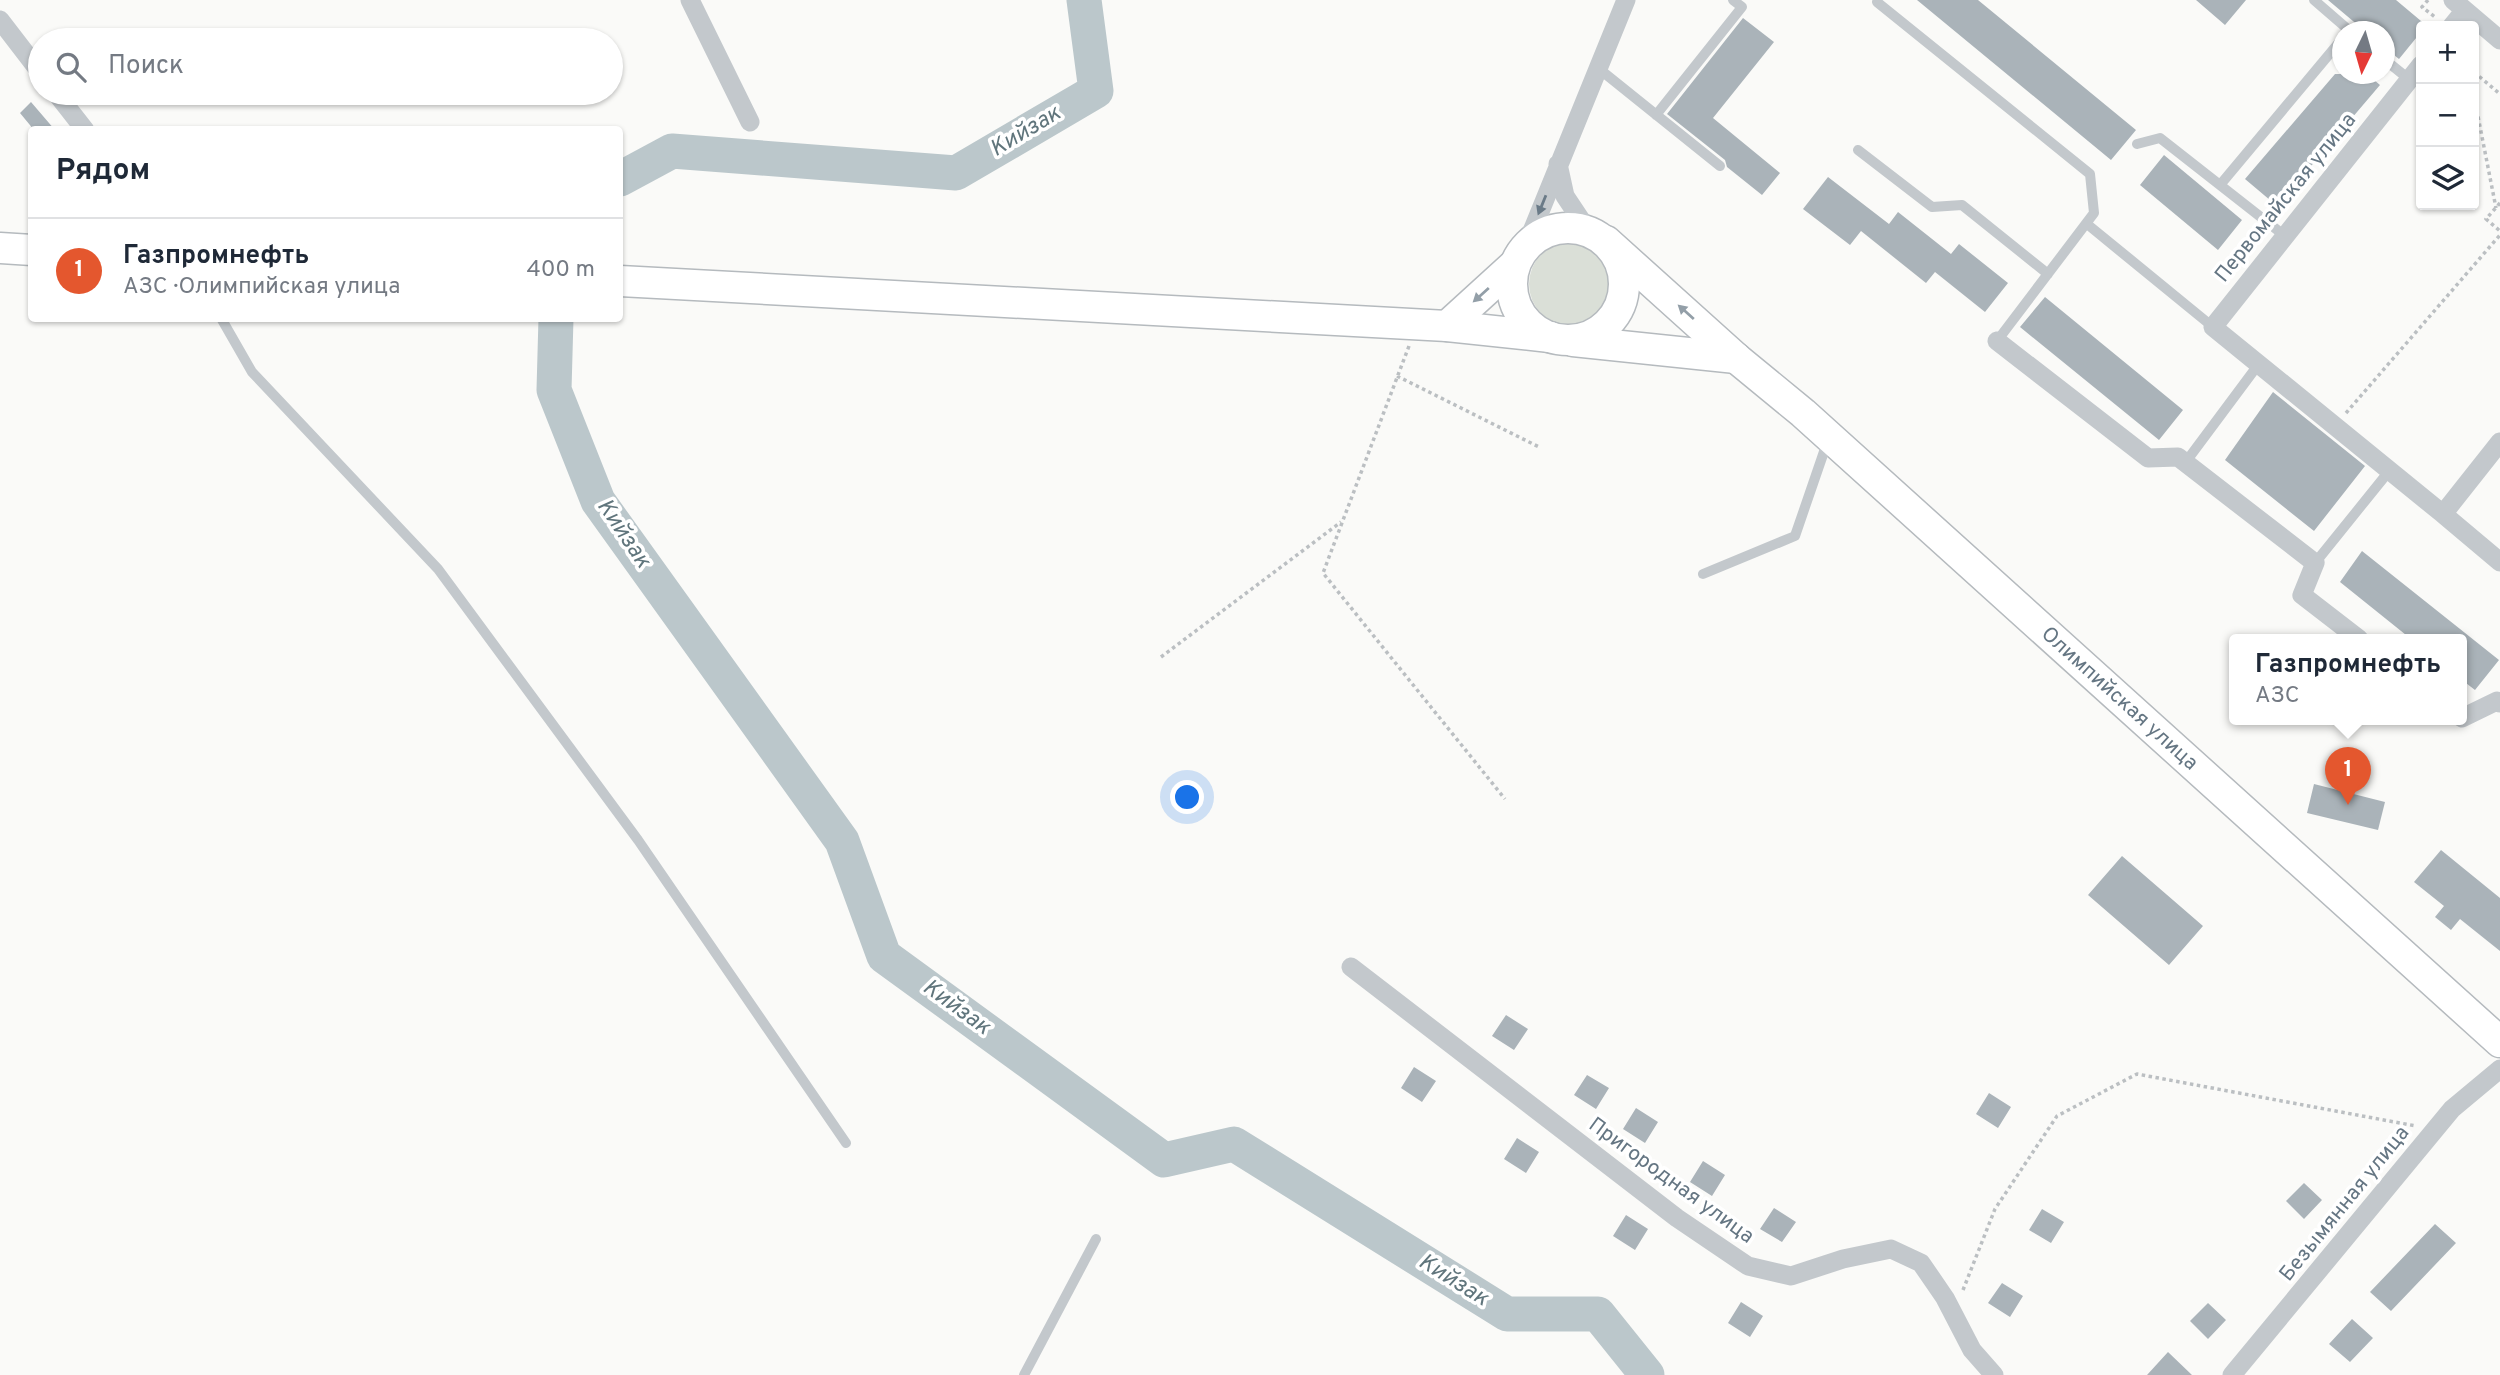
<!DOCTYPE html>
<html lang="ru">
<meta charset="utf-8">
<style>
body{margin:0;font-family:Overpass,sans-serif;background:#f6f6f7;color:#1f2937}
.controls{position:absolute;right:21px;top:21px;display:grid;overflow:hidden;border-radius:7px;box-shadow:0 2px 5px #0004}
.controls button{width:63px;height:63px;display:grid;place-items:center;padding:0;border:0;border-bottom:2px solid #e0e1e3;background:#fff;color:#1f2937;font:35px sans-serif}
.compass{position:absolute;left:2332px;top:21px;width:63px;height:63px;border-radius:50%;background:#fff;box-shadow:0 2px 5px #0004;rotate:185deg}
.you{position:absolute;left:1188px;top:798px;width:24px;height:24px;margin:-18px;border:5px solid #fff;border-radius:50%;background:#1a73e8;box-shadow:0 0 0 10px #1a73e833}
.badge{display:grid;place-items:center;width:46px;height:46px;border-radius:50%;background:#e4572e;color:#fff;font-size:23px;font-weight:700}
.pin{position:absolute;translate:-50% -58px;filter:drop-shadow(0 2px 4px #0008)}
.pin::after{content:'';position:absolute;top:37px;width:24px;height:21px;background:inherit;clip-path:polygon(0 0,100% 0,50% 100%)}
.popup{position:absolute;left:2229px;top:634px;width:238px;height:91px;box-sizing:border-box;display:grid;place-content:center;border-radius:7px;background:#fff;filter:drop-shadow(0 2px 5px #0005);font-size:23px;white-space:nowrap;color:#747a83}
.popup b{font-size:26px;color:#1f2937}
.popup::after{content:'';position:absolute;left:50%;top:100%;margin-left:-14px;border:14px solid transparent;border-top-color:#fff}
.list{margin:0;padding:0;list-style:none}
h2{display:flex;justify-content:space-between;align-items:center;height:91px;margin:0;padding:0 28px;font-size:30px}
h2 small{font-size:23px;font-weight:400;color:#747a83}
.list li{display:grid;grid-template-columns:46px 1fr auto;gap:21px;align-items:center;box-sizing:border-box;height:105px;padding:0 28px;border-top:2px solid #e0e1e3}
.list b{display:block;font-size:26px;white-space:nowrap}
.list p{margin:0;font-size:23px;white-space:nowrap;color:#747a83}
.list em{font-size:23px;font-style:normal;color:#747a83}
.icon{flex:none;width:38px;height:38px;fill:none;stroke:currentColor;stroke-width:2;stroke-linecap:round;stroke-linejoin:round}
.map{position:relative;flex:none;width:2500px;height:1375px;overflow:hidden}
.search{position:absolute;background:#fff;box-shadow:0 2px 5px #0004;left:28px;top:28px;width:595px;height:77px;display:flex;align-items:center;gap:18px;box-sizing:border-box;padding:0 24px;border-radius:38px;color:#747a83;font-size:26px}
.panel{position:absolute;background:#fff;box-shadow:0 2px 5px #0004;left:28px;top:126px;width:595px;height:196px;border-radius:7px}
.map>svg:first-child{display:block}
.green{fill:#dadfd7}
.lines{fill:none;stroke-linecap:round;stroke-linejoin:round}
.river{stroke:#bbc7cb;stroke-width:35}
.building{fill:#aab3b9}
.primary-casing{stroke:#b5babe;stroke-width:33}
.path{stroke:#bbbfc2;stroke-width:3.5;stroke-dasharray:3.5 3.5;stroke-linecap:butt}
.lane{stroke:#c3c8cc;stroke-width:10}
.street{stroke:#c3c8cc;stroke-width:19}
.primary{stroke:#fff;stroke-width:30}
.oneway{fill:#6a7a87}
.oneway2{fill:#939fa8}
.labels{text-anchor:middle;dominant-baseline:central;stroke-width:7;stroke-linejoin:round;paint-order:stroke}
.street-label{font-size:21px;fill:#657683;stroke:#fff}
.water-label{font-size:23px;font-style:italic;fill:#60757c;stroke:#fff}
</style>
<div class="map">
<svg width="2500" height="1375" viewBox="0 0 2500 1375">
<rect width="100%" height="100%" fill="#fafaf8"/>
<path class="green" d="M1529 284a42 42 0 1 1 84 0a42 42 0 1 1-84 0Z"/>
<g class="lines">
<path class="river" d="M620,179l52,-28 284,22 140,-82 -12,-91
M556,318l-2,72 44,111 244,340 42,115 280,204 70,-16 273,170h91l49,61"/>
</g>
<path class="building" d="M1917,0h61l158,130 -25,30z
M2196,0h50l-21,25z
M2328,0h68l31,26h-6v6l-22,27 -15,-12v-15h-18z
M1743,18l31,24 -61,76 67,55 -18,22 -35,-28 -2,-7 -58,-46z
M2335,74h32l13,11 -103,121 -32,-27z
M31,102l24,28h-21l-14,-17z
M2164,155l78,65 -24,30 -78,-65z
M1828,177l61,47 9,-12 53,42 8,-10 49,39 -23,29 -50,-40 -9,11 -65,-52 -11,14 -47,-36z
M2045,297l138,113 -24,30 -139,-113z
M2273,392l92,74 -51,65 -89,-71z
M2362,551l137,109 -24,30 -13,-10v-41h-51l-71,-57z
M2314,784l71,18 -7,28 -71,-17z
M2441,850l59,48v53l-40,-32 -9,11 -16,-13 9,-11 -30,-24z
M2122,856l81,70 -34,39 -81,-70z
M1506,1015l22,14 -14,21 -22,-14z
M1414,1067l22,14 -14,21 -21,-14z
M1587,1075l22,13 -13,21 -22,-14z
M1989,1093l22,14 -13,21 -22,-14z
M1636,1108l22,14 -13,21 -22,-14z
M1517,1138l22,14 -13,21 -22,-14z
M1703,1161l22,14 -13,21 -22,-14z
M2304,1183l18,17 -18,19 -18,-18z
M1774,1208l22,14 -14,20 -22,-13z
M2042,1209l22,13 -13,21 -22,-13z
M1626,1215l22,14 -13,21 -22,-14z
M2435,1224l21,19 -65,68 -21,-19z
M2002,1283l21,13 -13,21 -22,-14z
M1741,1302l22,14 -13,21 -22,-14z
M2208,1303l18,17 -18,19 -18,-18z
M2352,1319l21,19 -23,24 -21,-18z
M2168,1352l24,23h-45z"/>
<g class="lines">
<g class="primary-casing">
<g id="primary">
<circle cx="1568" cy="284" r="56"/>
<path id="s1" d="M1606,241l130,117 67,55 697,629"/>
<path d="M0,248l32,2"/>
<path d="M620,281l827,45 103,11"/>
<path d="M1447,326l67,-61"/>
<path d="M1573,341l163,17"/>
</g>
</g>
<path class="path" d="M2428,0l-6,7 13,10
M2474,72l26,22
M2474,96l22,112
M2500,203l-14,16 14,12
M1409,346l-86,227 182,226
M1397,376l144,72
M2346,413l154,-178
M1161,657l180,-135
M1963,1290l32,-81 62,-93 80,-42 279,52"/>
<path class="lane" d="M2314,0l37,32
M1877,2l213,172 4,39 -97,128
M2384,59l26,21
M1598,68l122,98
M1656,115l86,-108 -9,-7
M2137,144l23,-6 125,98
M1858,150l74,57 30,-2 86,69
M2220,185l122,-146
M2087,224l126,103
M221,318l31,54 186,197 200,271 208,303
M2185,463l73,-98
M2315,563l75,-93
M1703,574l92,-38 33,-96
M1024,1375l72,-136"/>
<path class="street" d="M690,0l60,122
M2453,0l47,40
M0,20l40,52
M2452,26l13,-16
M2421,65l-208,262 230,187 57,-72
M56,93l29,37
M1558,164l7,32 22,33
M1526,246l100,-246
M1997,341l151,117 30,-1 137,106 -13,32 57,44
M2443,514l57,48
M2462,718l35,-17 3,2
M1351,967l326,251 71,48 43,10 52,-17 48,-10 30,14 24,35 27,52 22,25
M2232,1375l220,-266 48,-40"/>
<use href="#primary" class="primary"/>
</g>
<defs><path id="oneway-solid" d="M-6-.8H1V-3.2L6.5 0L1 3.2V.8H-6Z" transform="scale(1.75)"/></defs>
<use class="oneway" href="#oneway-solid" transform="translate(1542 205) rotate(112)"/>
<g class="oneway2">
<use href="#oneway-solid" transform="translate(1481 295) rotate(138)"/>
<use href="#oneway-solid" transform="translate(1686 312) rotate(-138)"/>
</g>
<g class="labels">
<g class="street-label">
<text transform="translate(2286 198) rotate(-51)">Первомайская улица</text>
<text stroke="none"><textPath href="#s1" startOffset="688">Олимпийская улица</textPath></text>
<text transform="translate(1671 1181) rotate(36)">Пригородная улица</text>
<text transform="translate(2345 1204) rotate(-51)">Безымянная улица</text>
</g>
<g class="water-label">
<text transform="translate(1026 132) rotate(-31)">Кийзак</text>
<text transform="translate(623 534) rotate(56)">Кийзак</text>
<text transform="translate(956 1008) rotate(36)">Кийзак</text>
<text transform="translate(1453 1281) rotate(32)">Кийзак</text>
</g>
</g>
</svg>
<div class="controls">
<button>+</button>
<button>−</button>
<button><svg class="icon" aria-label="layers" viewBox="0 0 24 24"><path d="M12 4l9 5-9 5-9-5zM3 14l9 5 9-5"/></svg></button>
</div>
<svg class="compass" viewBox="-18 -18 36 36"><path d="M0-13l5 13h-10z" fill="#e53935"/><path d="M0 13l5-13h-10z" fill="#747a83"/></svg>
<div class="you"></div>
<div class="pin badge" style="left:2348px;top:805px">1</div>
<div class="popup"><b>Газпромнефть</b>АЗС</div>
<div class="search"><svg class="icon" aria-label="search" viewBox="0 0 24 24"><circle cx="10" cy="10" r="6"/><path d="M15 15l6 6"/></svg>Поиск</div>
<section class="panel">
<h2>Рядом<small></small></h2>
<ul class="list">
<li><span class="badge">1</span><div><b>Газпромнефть</b><p>АЗС · Олимпийская улица</p></div><em>400 m</em></li>
</ul>
</section>
</div>
